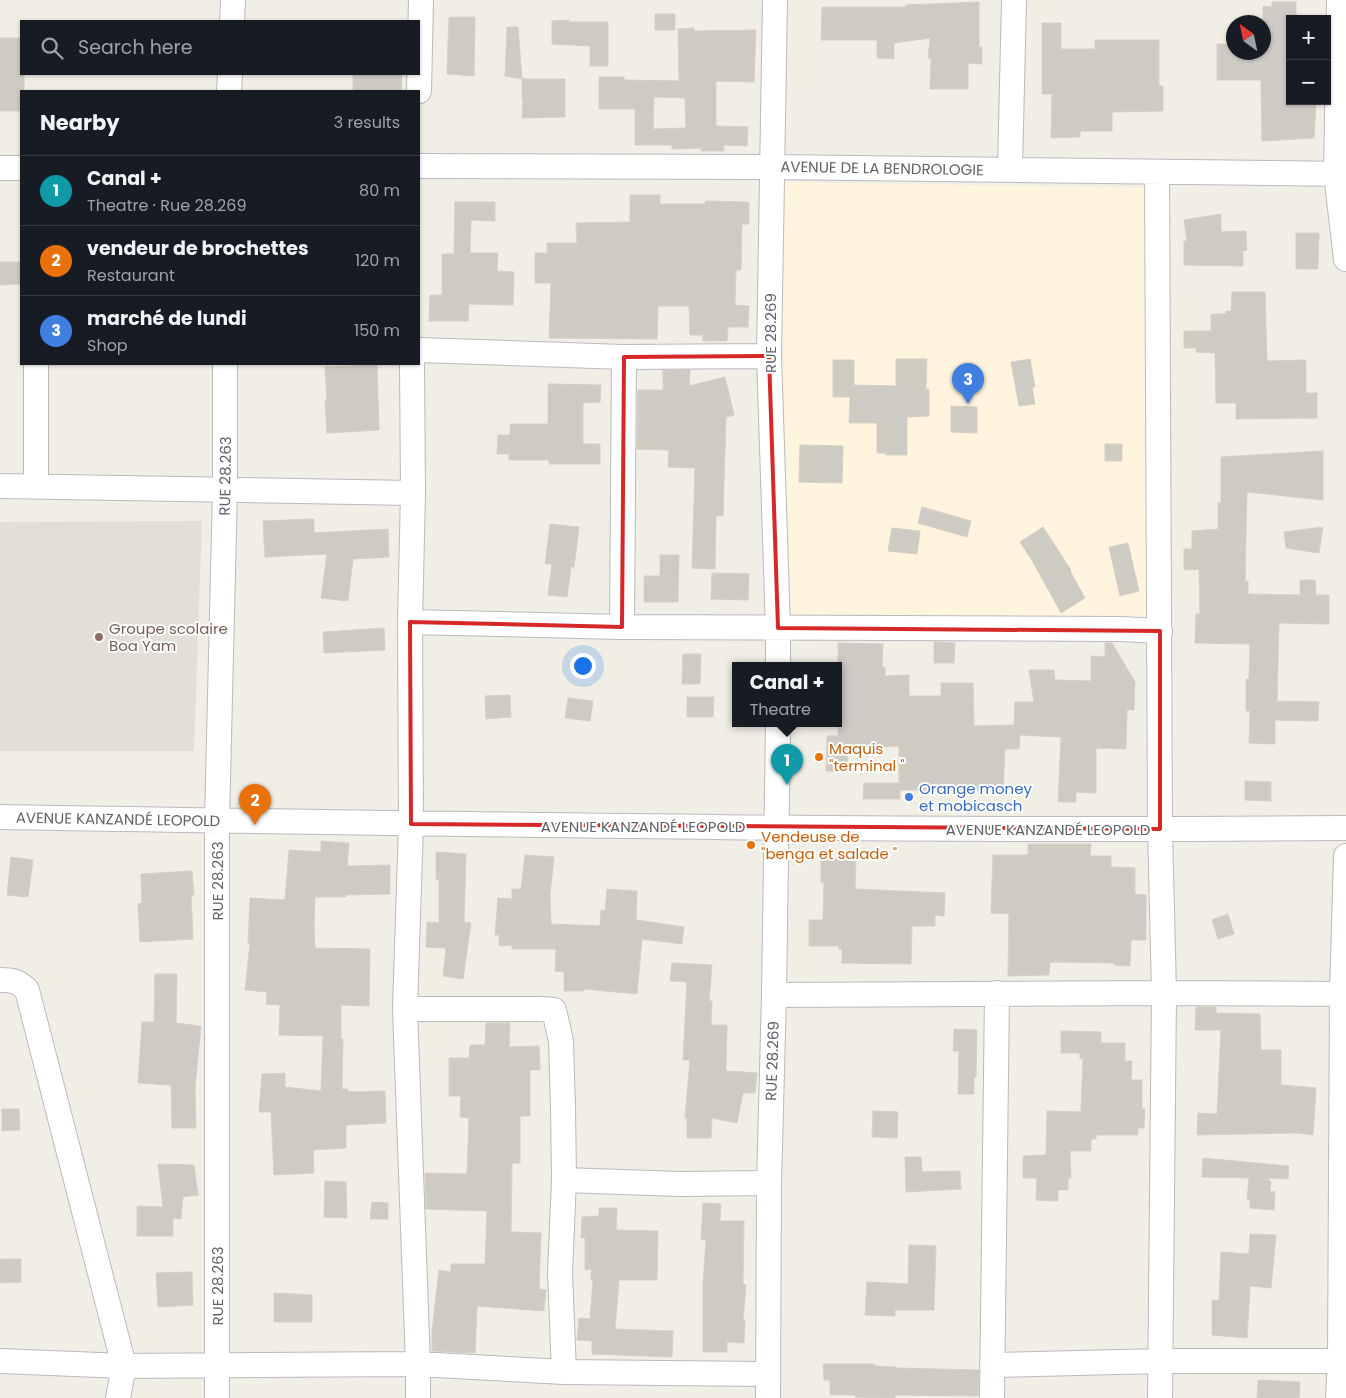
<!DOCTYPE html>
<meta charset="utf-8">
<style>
body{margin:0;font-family:Poppins,sans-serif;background:#242831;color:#f1f3f6}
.controls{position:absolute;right:15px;top:15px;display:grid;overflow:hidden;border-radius:0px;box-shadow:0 1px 4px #0004}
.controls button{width:45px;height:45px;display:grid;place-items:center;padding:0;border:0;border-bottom:1px solid #363941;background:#171b24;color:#f1f3f6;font:25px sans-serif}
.compass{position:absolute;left:1226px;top:15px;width:45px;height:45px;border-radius:50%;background:#171b24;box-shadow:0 1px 4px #0004;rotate:327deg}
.you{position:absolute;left:582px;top:665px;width:18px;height:18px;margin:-12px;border:4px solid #fff;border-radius:50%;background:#1a73e8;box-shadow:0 0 0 8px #1a73e833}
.badge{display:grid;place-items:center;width:32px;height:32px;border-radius:50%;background:#2563eb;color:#fff;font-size:16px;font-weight:700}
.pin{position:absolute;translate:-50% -41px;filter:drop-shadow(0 1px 2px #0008)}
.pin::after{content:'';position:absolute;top:26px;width:18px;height:15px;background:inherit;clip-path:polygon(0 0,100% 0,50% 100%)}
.popup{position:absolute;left:732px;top:662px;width:110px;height:65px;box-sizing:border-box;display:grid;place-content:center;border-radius:0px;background:#171b24;filter:drop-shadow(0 1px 4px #0005);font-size:16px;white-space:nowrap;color:#9ea1a6}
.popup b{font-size:19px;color:#f1f3f6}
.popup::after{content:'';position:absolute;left:50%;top:100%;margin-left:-10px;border:10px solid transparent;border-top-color:#171b24}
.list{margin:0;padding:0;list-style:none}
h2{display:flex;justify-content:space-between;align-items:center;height:65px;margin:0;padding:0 20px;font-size:21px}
h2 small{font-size:16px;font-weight:400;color:#9ea1a6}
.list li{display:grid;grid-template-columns:32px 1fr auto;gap:15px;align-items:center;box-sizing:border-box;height:70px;padding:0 20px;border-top:1px solid #363941}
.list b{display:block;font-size:19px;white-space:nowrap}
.list p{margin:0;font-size:16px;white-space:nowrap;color:#9ea1a6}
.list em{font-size:16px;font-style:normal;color:#9ea1a6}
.icon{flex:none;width:28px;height:28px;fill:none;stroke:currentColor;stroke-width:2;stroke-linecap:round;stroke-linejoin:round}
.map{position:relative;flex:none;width:1346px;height:1398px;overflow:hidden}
.search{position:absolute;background:#171b24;box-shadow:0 1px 4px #0004;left:20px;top:20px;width:400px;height:55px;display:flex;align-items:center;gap:12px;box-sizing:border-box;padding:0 18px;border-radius:0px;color:#9ea1a6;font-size:19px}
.panel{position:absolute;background:#171b24;box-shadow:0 1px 4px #0004;left:20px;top:90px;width:400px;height:275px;border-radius:0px}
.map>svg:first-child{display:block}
.commercial{fill:#fff4dd}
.education{fill:#e3dfd7}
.building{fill:#cecbc5;stroke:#d7cfc4;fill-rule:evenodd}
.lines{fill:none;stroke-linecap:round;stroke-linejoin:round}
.street-casing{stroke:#b7babe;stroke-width:26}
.street{stroke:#fff;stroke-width:24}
.marked{fill:none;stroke:#d62828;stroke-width:4;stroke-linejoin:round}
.education-dot{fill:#8d6e63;stroke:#fff;stroke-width:2}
.food-dot{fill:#e8710a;stroke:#fff;stroke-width:2}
.shop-dot{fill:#3f7fe0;stroke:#fff;stroke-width:2}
.labels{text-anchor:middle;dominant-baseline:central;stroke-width:4;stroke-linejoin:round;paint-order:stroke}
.street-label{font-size:15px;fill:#5e6368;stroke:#fff}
.education-label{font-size:15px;fill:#785e54;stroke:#fff;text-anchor:start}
.food-label{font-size:15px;fill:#c56008;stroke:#fff;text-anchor:start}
.shop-label{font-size:15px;fill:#366cbe;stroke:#fff;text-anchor:start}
</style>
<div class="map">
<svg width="1346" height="1398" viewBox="0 0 1346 1398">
<rect width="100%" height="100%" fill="#f1eee6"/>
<path class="commercial" d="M780,182l373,6v437l-366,-5z"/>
<path class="education" d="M202,521l-8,230h-194v-229z"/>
<path class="building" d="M979,2v45h3v17l-14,-1v26h-38l1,-31h-3l2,-20 -36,5v16l-17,-1v-18h-56l1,-33h84v-2z
M1272,2h24v17h-6v82h26l-2,37 -52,3 -1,-61h-44v-36h17v8h30v-30h-13v-3h12v-13l9,1z
M655,14h20v16h-20z
M449,17h26l-1,59 -27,-2z
M569,20v2h39v44h-18v-20l-38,-2v-23z
M1042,23h19v26h34v-9h64v46h4v25l-51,1v19h-32v6l-29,1 1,-44h-10z
M507,27h11l4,52 -17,-3z
M694,28v3l62,-1 -2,52 -38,-1v45l32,1 -1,19 -24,-1 1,6h-23v-3l-29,1v-4h-37v-35l-1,-1h-35v-32h25v3l55,1 -1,-52zM654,97l31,1 1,30 -33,1z
M0,38h21v36h3v17h-3v20h-21z
M353,74h49l-1,17h-48z
M522,79h43v38l-43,1 1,-19h-1z
M630,195h30v9h45v-3l44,1v22h-7l-1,46h-5l-1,35 14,1 -1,21h-20l-1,14h-24v-6h-13l-1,-29h-31l-1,33 -108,-1 2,-55h-16v-30h12v-10h30l-1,-20 54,-1z
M455,202h40v19l-24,-1 -1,33h28l-1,18 17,1 -1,33 -44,-1 -1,17h-39l1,-26h12v-41h12z
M1221,214v18l25,-1 1,19 -4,1v15l-59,-1v-24h3l-3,-21z
M1296,233h23l-1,36h-22z
M0,262h21v22l-21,1z
M1232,292h33l2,69 39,-1v33h11v25l-81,1v-16h-20l-1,-50 -19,-1 1,-4h-13v-17h27v-17h15v-3h5z
M896,359h31l-1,30h3v27l-22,1v38h-21v-2h-9v-30h-28l1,-26h-17v-37h21v25l42,1z
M1030,359l5,28h-3l3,17 -16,2 -8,-44z
M377,365l2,65 -52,3 -2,-33 2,-1 -2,-32z
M663,370h27l-1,16 36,-9 9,38 -8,2 -3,99h-7l-1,53 -23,-1 3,-100 -27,-1 1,-17 -32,-1 1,-59h25z
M548,384l53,1 -1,17 -17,1v41h17v20h-51v-4h-40v-6h-12l1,-19h12v-11h38z
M951,406l26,1v26l-26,-1z
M1105,444h17v17h-17z
M800,445l43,1 -1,37 -43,-1z
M1323,451v49l-76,-8 -2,89h3v13l52,1v-15h15l1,15h13v29l-50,-1 -2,78 42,1 -1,19 -43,-1v24l-26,-1 1,-32h-4v-32h3l1,-35 -55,-1 1,-29h4l-1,-45 -15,1v-21h8v-18l26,-2v-26h3v-46z
M922,507l49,14 -4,16 -49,-14z
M314,519v14l74,-4 1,28 -36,2 -5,42 -27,-3 6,-44 -62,3 -2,-36z
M550,524l29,3 -5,40h-3l-4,30 -19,-2 4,-31h-7z
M1043,527l28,43 -1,1 15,27 -24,15 -28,-51 -13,-20z
M1323,527l-4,26 -33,-5 -2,-16z
M892,528l28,3 -3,23 -29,-3z
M1128,543l11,48 -19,5 -11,-49z
M660,555h19l-1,47h-34v-26h16z
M712,573l37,1 -1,26 -37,-1z
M384,628l1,22 -61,3 -1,-21z
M934,642l21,1 -1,20h-20z
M838,643l45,1 -1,23h3v9l24,-1v21h32v-13h32l1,43 40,-1 1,-23h19l-5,-32h25l1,10 36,1v-25l14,1v-14h7l23,39 -1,28h-7l-1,39 -30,-1v45l-20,-1v10h-18l3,-65 -41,-2 -1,14h-14l-2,42 -103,-1v9h-37l1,-16h35v-37l-51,2 -1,24 -21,-1 1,-35h11z
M683,654h18l-1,30h-18z
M510,695l1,22 -25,2 -1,-23z
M687,697h27l-1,20h-26z
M568,698l25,3 -3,20 -25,-3z
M1245,781l26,1v19l-26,-1z
M321,841l28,2 -2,23 43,-1v29l-44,1v2h-31l-1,30 1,21 55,1 -1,57 -28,-1v34h2l-1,50h6v3l37,-1 1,32 -40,2v23l-33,2 1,23 -40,2 -3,-63h-12l3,-38 23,-1v14l36,4 2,-55 -44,-1 1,-30 -14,-1 1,-12 -22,-2 5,-47h-2l2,-45 35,2 4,-50 32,2z
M1028,844h63l-1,12h21v11l24,1v26l11,1v45h-15l-1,26 -16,-1v-2l-64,-1 -1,13 -41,1 1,-62 -18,-1 2,-58h35z
M436,852l30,2 -2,68 7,1 -8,56 -20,-3 3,-28 -20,-1 1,-25 12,1v-43l-3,-1z
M525,855l29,2 -4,37 1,30 49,2 1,-16 4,1 2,-22 30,2 -1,29 48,7 -2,17 -40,-5 -5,55 -53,-5v2h-20v-19l-9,-1 1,-22h-44v-4l-13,1v-11h-4l3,-37 14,1v-10h9z
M11,857l22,3 -5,37 -21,-2z
M821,859h35l-1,30 90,4 -1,23 -9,-1v11h-23l-1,38 -69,-1v-14h-3v-3h-30v-26h14l1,-38h-3z
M192,871l2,24h-3l2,44 -53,3 -2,-38 4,-1 -1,-29z
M1228,914l6,20 -16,5 -6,-19z
M672,963l40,2 -3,36h3l-1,24h16l-1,46 31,2 -2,20h-12l-6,30 -25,-5 -1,20h-24v-20h-2l5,-58h-7l4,-78 -17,-1z
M155,974h22l-1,49 25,3 -6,61 1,41h-24l-1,-43 -33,-2 4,-61h12z
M1196,1007h20v6l44,1 1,36h20v35l35,3 -3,47 -15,-2 -101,2 1,-22 19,1 4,-84h-26z
M486,1023h24l-1,24 30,-1 1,24h-10v46h-10v47h-8l-1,69 30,1 -2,56 7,1 -2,21 -67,-5 -2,47 -43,-2v-20l7,-61 12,2v-8h34l2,-53 -61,-2 -1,-36 42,1 2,-56 -9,-1 1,-21h-12v-38h20l1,-13h15z
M954,1029l23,1 -1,47h-2v17h-16l1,-43h-6z
M1061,1031l40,1v11h24v18h7l-1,19h11v29h3l-1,19h-6v7h-42v4h-5v12h-21l1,27h-3v12h-10v11l-22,-1 1,-22h-14v-22l23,-1 1,-44 34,1v-4l2,-49h-3v-6h-19z
M2,1109h17l1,21 -18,1z
M873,1111l25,1 -1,26 -25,-1z
M905,1157h16l1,15 38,-1 1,18 -55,3z
M1203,1158l86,8 -1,13 -19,-1v3h2l-1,10 5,1 -1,18 -24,-2v-8h-3l2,-22 -47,-1z
M158,1164l36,1 4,30 -15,2 -2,22 -8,-1v18h-36v-30l26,1z
M325,1181l21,1 1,36 -23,-1z
M372,1202l16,1v16h-18z
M703,1203l18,1 -1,17h24l-1,63 3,1 -3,35h2l-1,23 -17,-1v10h-24v-68l3,-44 -5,-1z
M599,1208h18l-1,22 42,1 -1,49h-38l-4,49 58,2 -1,26 -80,-3v-13l-15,-1 2,-22 11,1 3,-39h-2v-11l-6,1v-32h-4l1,-21 17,-1z
M1250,1234l26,1 -5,53 -21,-2 -3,52 -35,-3v-35h7l2,-48 28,2z
M909,1245l27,1 -2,64h-39v6l-30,-1 2,-33 41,2z
M0,1259h21v23l-21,1z
M192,1272l1,33 -35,2 -2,-34z
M274,1293l38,2v27h-38z
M823,1364h52v2l21,1v1l83,2 -1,26 -83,-1v3h-10l-30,-1v-2h-25v-15h-6z
M1258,1380l42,2 -1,16h-42z"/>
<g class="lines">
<g class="street-casing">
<path id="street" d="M775,0l-6,356 9,272v38
M1339,0l-3,174 10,85
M232,21l1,-21
M229,91l1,-17
M419,91l2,-91
M419,166l354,1 573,7
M0,168h21
M1010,169l4,-169
M1157,172l3,657 4,164 -4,405
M419,350l205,7 145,-1
M36,364v122
M412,364l1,129 -3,129 1,202 -6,185 13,355v34
M0,486l413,7
M410,622l212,5 499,2 39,2
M622,627l2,-270
M0,817c449,7 897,15 1346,11
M0,980c12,0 18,1 27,10l97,376 -6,32
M774,995l390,-2 182,1
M405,1009h136l13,1 7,31 2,66 1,73 -4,93 4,99
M564,1180l116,4 89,-1
M0,1361l124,5 294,-2 146,8 204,2
M992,1365l169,-4h185
M217,1398v-577l8,-332v-125
M768,1398l1,-215 5,-188 4,-271
M992,1398l5,-405
M1338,1398l2,-37 2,-367 4,-138"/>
</g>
<use href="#street" class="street"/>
</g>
<path class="marked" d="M769,356l9,272 382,3v198l-749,-5 -1,-202 212,5 2,-270z"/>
<circle class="education-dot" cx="99" cy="637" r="5"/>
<g class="food-dot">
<circle cx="819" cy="757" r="5"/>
<circle cx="751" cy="845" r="5"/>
</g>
<circle class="shop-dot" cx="909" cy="797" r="5"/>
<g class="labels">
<g class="street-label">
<text transform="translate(882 168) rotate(1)">AVENUE DE LA BENDROLOGIE</text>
<text transform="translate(770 333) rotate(-90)">RUE 28.269</text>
<text transform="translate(225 476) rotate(-89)">RUE 28.263</text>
<text transform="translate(118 819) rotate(1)">AVENUE KANZANDÉ LEOPOLD</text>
<text x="643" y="826">AVENUE KANZANDÉ LEOPOLD</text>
<text x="1048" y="829">AVENUE KANZANDÉ LEOPOLD</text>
<text transform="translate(217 881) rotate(-90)">RUE 28.263</text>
<text transform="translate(772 1061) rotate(-88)">RUE 28.269</text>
<text transform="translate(217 1286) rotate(-90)">RUE 28.263</text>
</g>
<g class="education-label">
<text x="109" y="628">Groupe scolaire<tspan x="109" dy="17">Boa Yam</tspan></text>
</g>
<g class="food-label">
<text x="829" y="748">Maquis<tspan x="829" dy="17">"terminal "</tspan></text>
<text x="761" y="836">Vendeuse de<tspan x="761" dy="17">"benga et salade "</tspan></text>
</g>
<g class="shop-label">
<text x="919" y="788">Orange money<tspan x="919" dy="17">et mobicasch</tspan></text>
</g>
</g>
</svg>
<div class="controls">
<button>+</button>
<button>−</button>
</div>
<svg class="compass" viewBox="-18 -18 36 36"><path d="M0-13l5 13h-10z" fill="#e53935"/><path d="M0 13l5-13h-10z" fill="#9ea1a6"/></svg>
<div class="you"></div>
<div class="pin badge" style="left:787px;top:785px;background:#0f9aa8">1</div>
<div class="popup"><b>Canal +</b>Theatre</div>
<div class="pin badge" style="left:255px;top:825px;background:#e8710a">2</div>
<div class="pin badge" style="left:968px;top:404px;background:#3f7fe0">3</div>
<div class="search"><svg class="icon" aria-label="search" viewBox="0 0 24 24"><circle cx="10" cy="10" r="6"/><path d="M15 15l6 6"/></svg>Search here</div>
<section class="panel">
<h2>Nearby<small>3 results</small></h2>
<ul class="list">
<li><span class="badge" style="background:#0f9aa8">1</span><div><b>Canal +</b><p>Theatre · Rue 28.269</p></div><em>80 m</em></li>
<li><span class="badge" style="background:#e8710a">2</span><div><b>vendeur de brochettes</b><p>Restaurant</p></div><em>120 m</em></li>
<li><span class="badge" style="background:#3f7fe0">3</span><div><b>marché de lundi</b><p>Shop</p></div><em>150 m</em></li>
</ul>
</section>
</div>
